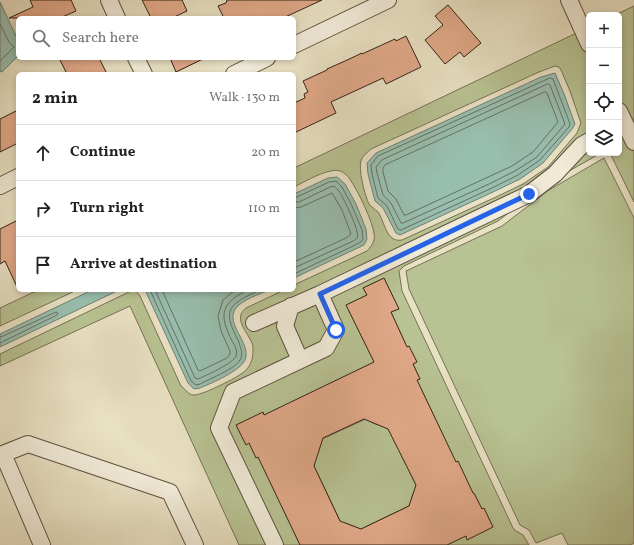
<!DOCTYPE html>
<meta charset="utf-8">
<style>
body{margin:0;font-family:Vollkorn,serif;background:#f6f6f6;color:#222}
.controls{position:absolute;right:12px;top:12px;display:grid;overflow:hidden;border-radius:6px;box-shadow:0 2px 6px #0003}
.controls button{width:36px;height:36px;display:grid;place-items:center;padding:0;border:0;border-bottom:1px solid #e0e0e0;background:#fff;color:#222;font:20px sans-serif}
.stop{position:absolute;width:12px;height:12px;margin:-9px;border:3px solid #2563eb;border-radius:50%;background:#fff}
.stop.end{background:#2563eb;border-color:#fff;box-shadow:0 1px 4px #0008}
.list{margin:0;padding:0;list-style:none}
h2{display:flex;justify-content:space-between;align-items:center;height:52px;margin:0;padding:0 16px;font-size:17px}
h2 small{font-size:13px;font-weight:400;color:#767676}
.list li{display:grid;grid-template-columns:26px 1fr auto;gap:12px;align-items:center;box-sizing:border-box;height:56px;padding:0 16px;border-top:1px solid #e0e0e0}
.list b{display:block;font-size:15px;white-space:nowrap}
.list em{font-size:13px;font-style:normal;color:#767676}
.icon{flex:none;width:22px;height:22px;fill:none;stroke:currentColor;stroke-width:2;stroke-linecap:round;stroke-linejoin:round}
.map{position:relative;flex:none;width:634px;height:545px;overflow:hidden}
.search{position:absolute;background:#fff;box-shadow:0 2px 6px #0003;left:16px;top:16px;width:280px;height:44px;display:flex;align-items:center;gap:10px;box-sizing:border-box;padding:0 14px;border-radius:6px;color:#767676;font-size:15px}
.panel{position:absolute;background:#fff;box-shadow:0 2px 6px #0003;left:16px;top:72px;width:280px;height:220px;border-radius:6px}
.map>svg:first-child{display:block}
.green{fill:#b8c292;stroke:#767254;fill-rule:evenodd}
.water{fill:#98beaf;stroke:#708072}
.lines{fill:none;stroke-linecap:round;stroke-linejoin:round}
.shore{stroke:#667063;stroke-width:1}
.building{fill:#e1a989;stroke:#332217;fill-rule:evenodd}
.minor-casing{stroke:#605242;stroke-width:18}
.minor{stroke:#f1ecd9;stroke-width:16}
.route{stroke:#2563eb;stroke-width:5}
</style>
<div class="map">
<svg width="634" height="545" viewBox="0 0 634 545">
<rect width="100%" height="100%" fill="#e9e1c4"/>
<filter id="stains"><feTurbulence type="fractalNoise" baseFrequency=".005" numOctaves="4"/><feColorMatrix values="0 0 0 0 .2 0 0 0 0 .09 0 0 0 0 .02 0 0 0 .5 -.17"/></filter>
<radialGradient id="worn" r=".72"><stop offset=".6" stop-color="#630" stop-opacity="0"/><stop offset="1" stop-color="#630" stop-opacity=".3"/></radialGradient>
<path class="green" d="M634,6v196l-23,-47 -3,-2h11v-138h-4z
M589,27v126h12l-55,31 -48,37 -94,45 -5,5 3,20 111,237 3,3 7,4 6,10h-290l-109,-239 -130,60v-12l131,-63 4,-1 5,6 41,90c4,3 8,9 12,9 8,1 41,-16 48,-21 4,-2 9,-8 10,-12 2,-3 2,-12 2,-15 -2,-13 -22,-27 -7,-39l38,-18h10v-5l73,-34c3,-3 6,-7 7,-11 3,-11 -16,-49 -23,-59 -2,-4 -7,-9 -11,-10 -10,-4 -36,11 -46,16v-19zM555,66l4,1 2,3 9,21 11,32 -4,10 -29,34 -25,17 -27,13 -94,43c-16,3 -17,-18 -24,-28 -3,-3 -7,-5 -9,-8 -4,-7 -11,-36 -8,-43 1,-5 7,-9 10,-12l168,-77zM375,411l21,17 26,67 -7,15 -65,25 -13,-5 -30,-80 7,-14z
M604,158l30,60v325l-4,2h-62l-6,-12 -26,10 -7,-13 -9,-5 -111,-236 -3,-18 96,-45 47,-36z
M38,290h39l-77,36v-18z
M368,418l4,1 -1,3c6,3 10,4 16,3l31,64 -1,3 -3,-1 -3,9 2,1v3l-56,27 -2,-4 -10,-4 -1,3 -2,-1 -31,-65 7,-7 2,-6 -3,-2 1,-4z"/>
<path class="water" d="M0,2l17,36 1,4v14l-15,15 -3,1z
M555,73l9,21 11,30 -3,5 -29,34 -23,16 -27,13 -93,43 -4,-2 -13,-25 -8,-7 -7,-27 -1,-11 9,-10 165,-76z
M337,177l8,7 11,20 10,25 1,10 -3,6 -70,33v-84l34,-16z
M92,290h27l-119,57v-13z
M144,290h125c-9,4 -27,10 -33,18 -12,16 16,35 9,52 -5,11 -33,23 -45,28l-6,1 -6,-6 -42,-91z"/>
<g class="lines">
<path class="shore" d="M0,24l9,18 5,5 -14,14
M551,78l2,1 17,45 -1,3 -29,33 -22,15 -26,13 -91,42 -3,-1 -11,-23 -9,-8 -6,-24 -1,-9 7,-9 165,-75z
M548,84l2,1 15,39 -28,33 -22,14 -26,13 -86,39h-2l-10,-20 -8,-8 -6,-22 -1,-6 6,-7z
M545,92l2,1 11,29 -25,30 -21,14 -106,49h-2l-8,-16 -8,-8 -5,-19v-4l2,-3z
M294,197h3l32,-15 7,-1 6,6 10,19 10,24 1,9 -2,3 -10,5 -57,27
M294,202h5l31,-15 4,-1c2,2 3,3 5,5 4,6 22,42 18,47 -1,2 -6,4 -8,5l-55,25
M294,208l7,-1 31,-14 10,17 9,24 -1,1 -4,3 -52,24
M150,290l41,91 5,4 4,-1c9,-5 38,-16 41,-26 2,-6 -1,-12 -3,-18 -17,-32 -8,-36 22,-50
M155,290l40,88 3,1c7,-3 36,-16 38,-23 2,-6 -1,-10 -4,-15 -13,-26 -12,-38 16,-51
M162,290l36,80 2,1 27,-13 3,-4v-3l-9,-20 -3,-15 5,-16 12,-10
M0,337l3,-1 53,-24 2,1 -1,2 -57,28"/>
</g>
<path class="building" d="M30,0h41l5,11 -16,7h-51l24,-11z
M142,0h40l5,11 -15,7h-21z
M227,0h95l-39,18h-59l-6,-12 8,-3z
M448,5l33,38 -17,14 -4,-5 -15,12 -20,-24 18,-15 -8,-9z
M406,36l15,31 -35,17 -3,-6 -52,24 5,11 -42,20v-30l11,-5 -1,-4 4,-2 -5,-11 24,-11v-1l18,-8 17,-8v1l33,-15 1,2z
M59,58h40l8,16h-40z
M170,58h35l-29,14z
M18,110v33l-18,9v-33z
M18,220v69l-13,-28 -5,3v-35z
M384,278l15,31 -8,3 16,35 2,-1 8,16 -4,2 7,15 -3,1 39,82 2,-1 15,32h1l8,16 2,-1 9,19 -26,13 -1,-4 -19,9h-147l-42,-88 -2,1 -7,-15 -3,2 -10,-20 27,-13 1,3 110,-53 -28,-57 21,-10 -4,-7zM364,419l24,10 28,56 -7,21 -48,23 -21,-8 -26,-55 9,-28z"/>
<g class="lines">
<g class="minor-casing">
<path id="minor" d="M109,0l8,18
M569,0l20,44
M294,45l94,-45
M136,58l8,16
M234,74l33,-16
M619,111l15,31
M0,186l18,-9
M291,306l-6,20 15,34
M254,323l66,-29
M3,454l39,91
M0,455l28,-11 142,48 25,53
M275,545l-56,-117 14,-36 93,-44 10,-18 -16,-36 209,-100 26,-20 27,-29 7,-4"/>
</g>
<use href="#minor" class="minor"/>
</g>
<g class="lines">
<path class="route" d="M336,330l-16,-36 209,-100"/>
</g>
<rect width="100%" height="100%" filter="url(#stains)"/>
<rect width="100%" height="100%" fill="url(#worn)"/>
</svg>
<div class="controls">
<button>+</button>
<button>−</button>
<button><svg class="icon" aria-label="locate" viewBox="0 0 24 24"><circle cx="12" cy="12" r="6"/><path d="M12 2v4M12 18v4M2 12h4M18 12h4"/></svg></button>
<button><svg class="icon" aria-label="layers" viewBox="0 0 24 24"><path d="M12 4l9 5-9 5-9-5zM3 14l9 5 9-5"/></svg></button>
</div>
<div class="stop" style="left:336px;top:330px"></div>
<div class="stop end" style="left:529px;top:194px"></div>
<div class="search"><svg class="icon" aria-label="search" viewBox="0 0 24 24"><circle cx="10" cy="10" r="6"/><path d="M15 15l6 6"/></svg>Search here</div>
<section class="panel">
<h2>2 min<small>Walk · 130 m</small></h2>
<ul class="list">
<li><svg class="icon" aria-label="ahead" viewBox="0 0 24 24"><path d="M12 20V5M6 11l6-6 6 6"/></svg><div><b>Continue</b></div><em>20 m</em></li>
<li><svg class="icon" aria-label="right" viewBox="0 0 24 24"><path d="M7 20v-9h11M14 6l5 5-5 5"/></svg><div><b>Turn right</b></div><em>110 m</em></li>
<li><svg class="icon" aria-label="arrive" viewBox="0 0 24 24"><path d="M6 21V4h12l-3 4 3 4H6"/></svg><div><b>Arrive at destination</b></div></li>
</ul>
</section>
</div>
